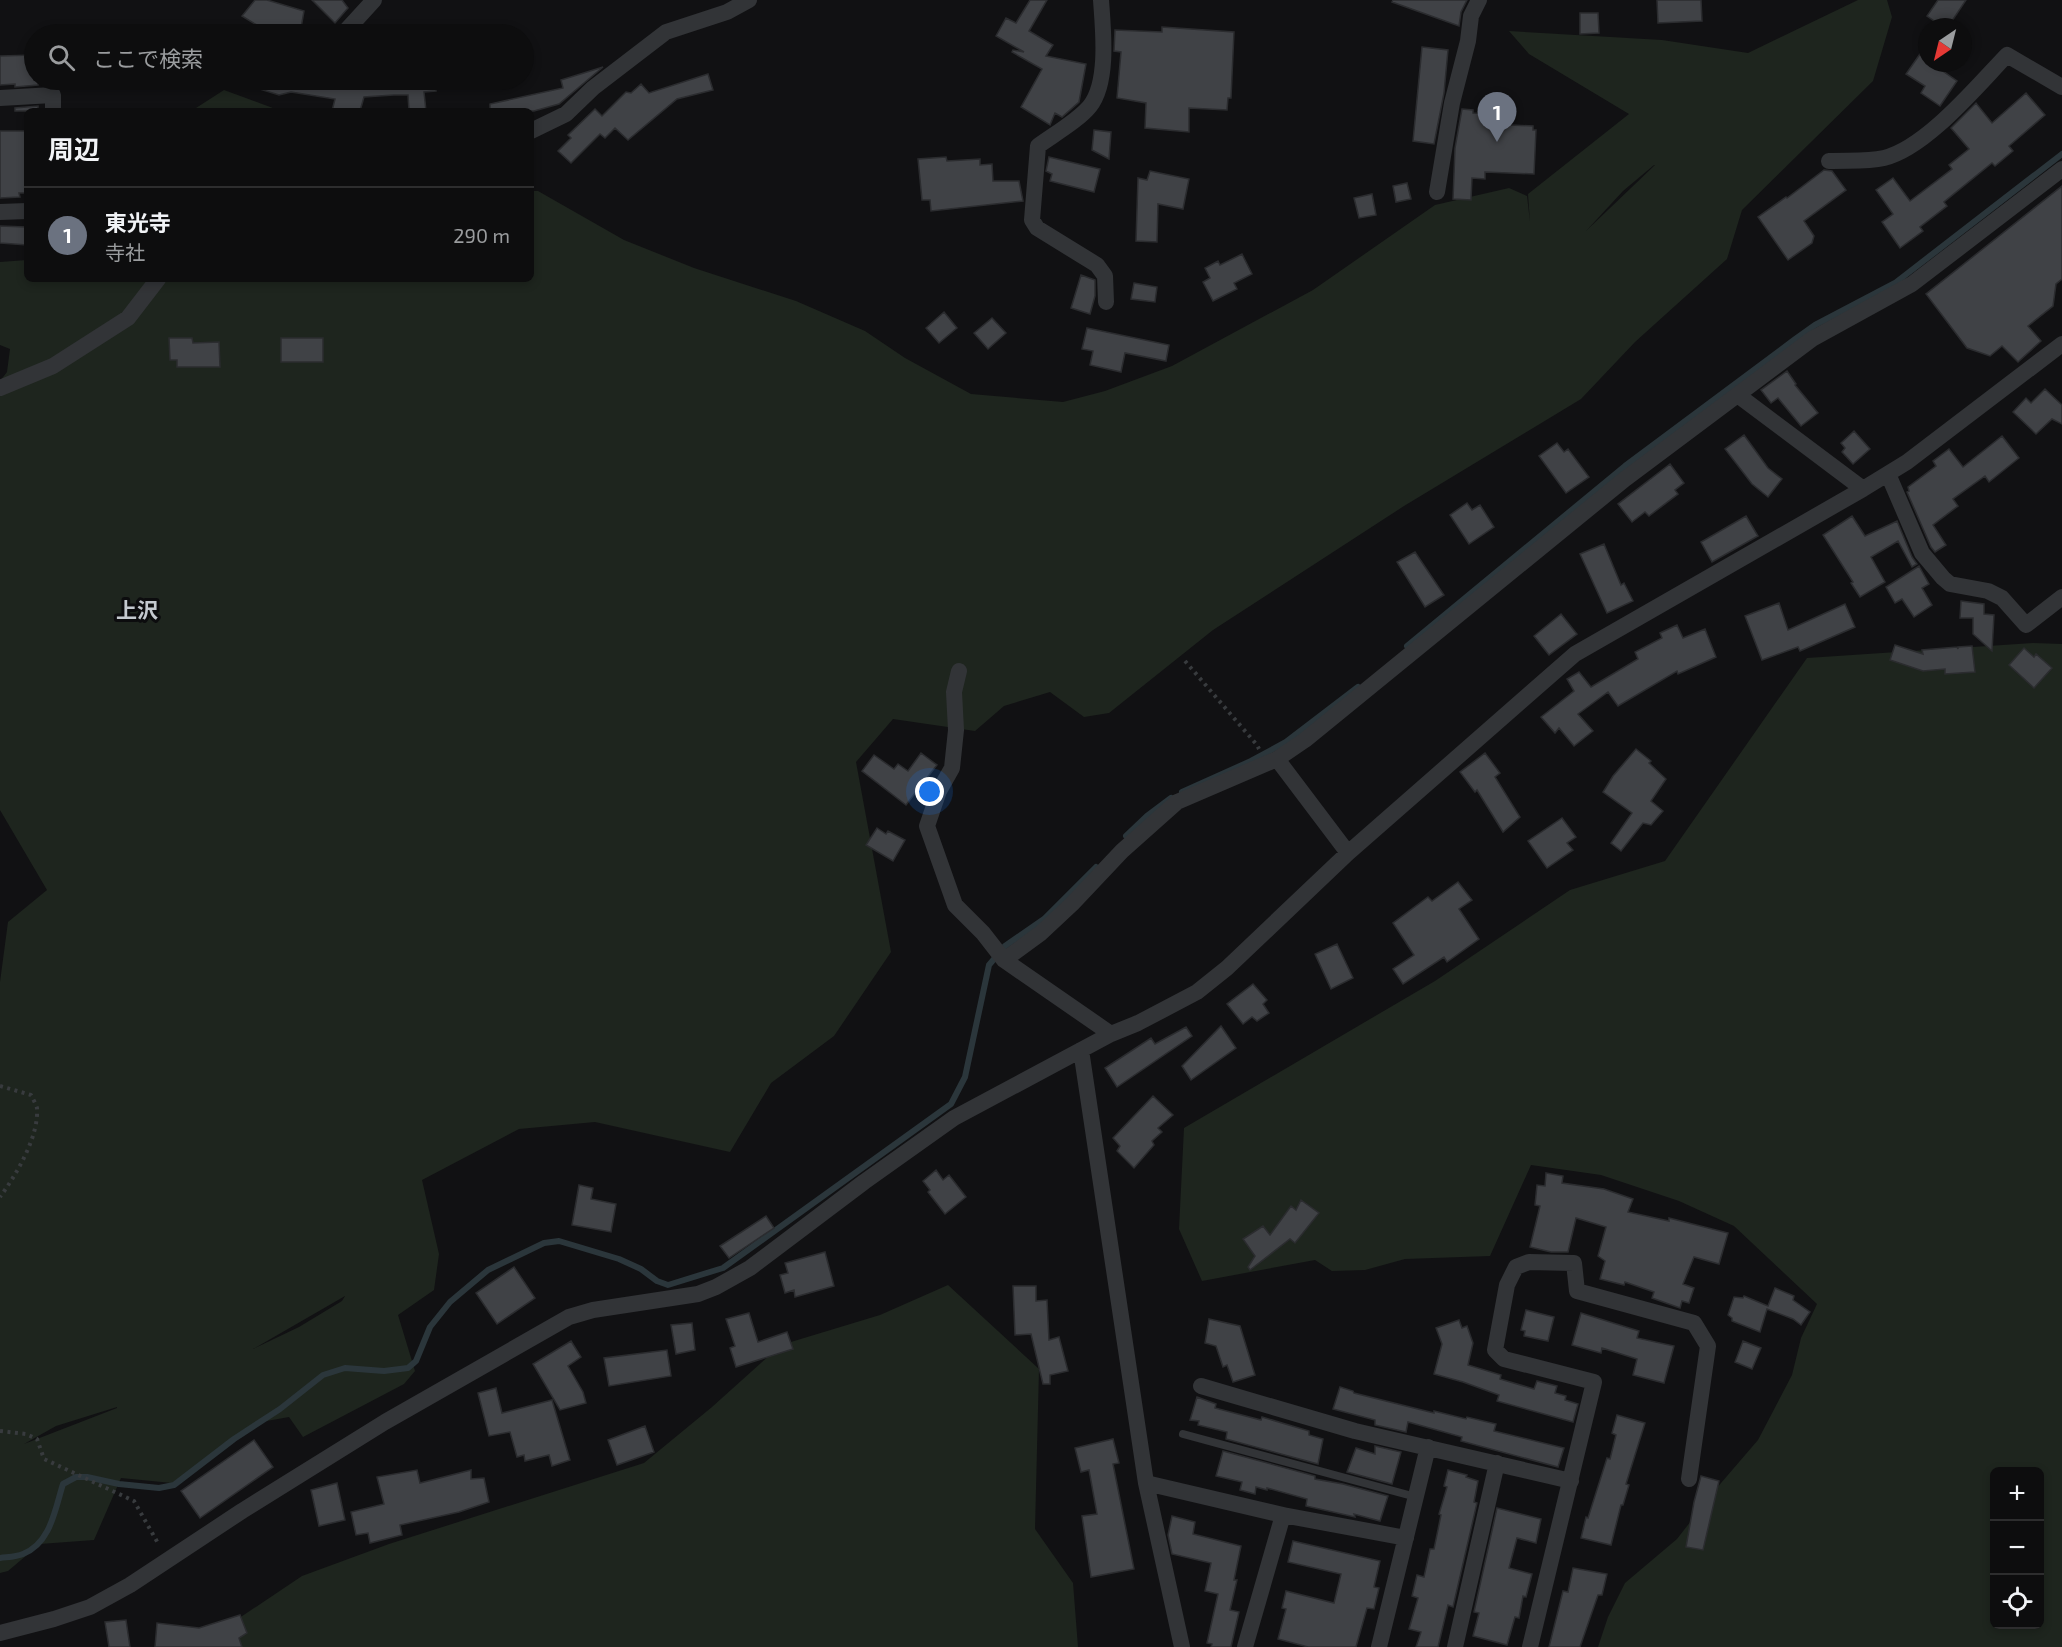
<!DOCTYPE html>
<html lang="ja">
<meta charset="utf-8">
<style>
body{margin:0;font-family:"Exo 2","Noto Sans JP",sans-serif;background:#1b1b1c;color:#f1f3f6}
.controls{position:absolute;right:18px;bottom:18px;display:grid;overflow:hidden;border-radius:9px;box-shadow:0 3px 9px #0003}
.controls button{width:54px;height:54px;display:grid;place-items:center;padding:0;border:0;border-bottom:2px solid #2d2d2e;background:#0d0d0e;color:#f1f3f6;font:30px sans-serif}
.compass{position:absolute;left:1918px;top:18px;width:54px;height:54px;border-radius:50%;background:#0d0d0e;box-shadow:0 3px 9px #0003;rotate:215deg}
.you{position:absolute;left:930px;top:792px;width:21px;height:21px;margin:-15px;border:4px solid #fff;border-radius:50%;background:#1a73e8;box-shadow:0 0 0 9px #1a73e833}
.badge{display:grid;place-items:center;width:39px;height:39px;border-radius:50%;background:#7c3aed;color:#fff;font-size:20px;font-weight:700}
.pin{position:absolute;translate:-50% -50px;filter:drop-shadow(0 2px 3px #0008)}
.pin::after{content:'';position:absolute;top:32px;width:21px;height:18px;background:inherit;clip-path:polygon(0 0,100% 0,50% 100%)}
.list{margin:0;padding:0;list-style:none}
h2{display:flex;justify-content:space-between;align-items:center;height:78px;margin:0;padding:0 24px;font-size:26px}
h2 small{font-size:20px;font-weight:400;color:#9a9c9e}
.list li{display:grid;grid-template-columns:39px 1fr auto;gap:18px;align-items:center;box-sizing:border-box;height:96px;padding:0 24px;border-top:2px solid #2d2d2e}
.list b{display:block;font-size:22px;white-space:nowrap}
.list p{margin:0;font-size:20px;white-space:nowrap;color:#9a9c9e}
.list em{font-size:20px;font-style:normal;color:#9a9c9e}
.icon{flex:none;width:33px;height:33px;fill:none;stroke:currentColor;stroke-width:2;stroke-linecap:round;stroke-linejoin:round}
.map{position:relative;flex:none;width:2062px;height:1647px;overflow:hidden}
.search{position:absolute;background:#0d0d0e;box-shadow:0 3px 9px #0003;left:24px;top:24px;width:510px;height:66px;display:flex;align-items:center;gap:15px;box-sizing:border-box;padding:0 21px;border-radius:33px;color:#9a9c9e;font-size:22px}
.panel{position:absolute;background:#0d0d0e;box-shadow:0 3px 9px #0003;left:24px;top:108px;width:510px;height:174px;border-radius:9px}
.map>svg:first-child{display:block}
.green{fill:#1e251e;fill-rule:evenodd}
.lines{fill:none;stroke-linecap:round;stroke-linejoin:round}
.stream{stroke:#2b363b;stroke-width:6}
.building{fill:#404246;stroke:#2b2c2f;stroke-width:1.5}
.path{stroke:#383b3e;stroke-width:4;stroke-dasharray:3 4.5;stroke-linecap:butt}
.service{stroke:#323437;stroke-width:8}
.minor{stroke:#323437;stroke-width:16}
.labels{text-anchor:middle;dominant-baseline:central;stroke-width:6;stroke-linejoin:round;paint-order:stroke}
.quarter-label{font-size:21px;font-weight:bold;fill:#c4c9cf;stroke:#0c0c0e}
</style>
<div class="map">
<svg width="2062" height="1647" viewBox="0 0 2062 1647">
<rect width="100%" height="100%" fill="#111113"/>
<path class="green" d="M1858,0h29l5,17 -19,64 -131,129 -15,49 -92,83 -54,57 -177,107 -191,124 -104,83 -25,4 -34,-25 -46,14 -29,25 -82,-12 -37,43 35,190 -57,84 -63,47 -41,69 -135,-30 -76,7 -97,51 17,74 -5,36 -36,25 17,56 -11,13 -101,53 -14,-20 -28,5 -89,61 -51,-5 -27,62 -54,4 -32,27 -8,2v-591l8,-60 39,-32 -47,-80v-429l7,-9 3,-23 -10,-4v-83l27,-2v19h504v-88h7l86,49 70,28 102,33 69,30 40,27 66,36 92,8 42,-11 67,-25 141,-76 122,-85 74,-17 18,8 3,26 -2,-28 101,-80 -100,-60 -20,-23 153,9 86,13zM1654,165h1l-69,66 37,-40zM345,1296l-3,5 -43,26 -46,22zM117,1407v1l-93,36 32,-18z
M224,90l57,21h-86l1,-3z
M2033,643l29,1v1003h-464l10,-30 17,-34 52,-44 38,-49 43,-50 34,-65 9,-37 16,-34 -83,-78 -55,-25 -78,-26 -70,-10 -41,91 -85,3 -40,11 -33,1 -17,-11 -113,21 -23,-52 5,-101 251,-147 135,-91 95,-29 142,-203zM1994,1472h46v152h-46z
M948,1285l91,84 -4,160 38,54 5,64h-882l106,-71 87,-32 255,-81 68,-56 69,-62 99,-30z"/>
<g class="lines">
<path class="stream" d="M1407,646l218,-180 169,-126 21,-15 80,-42 167,-129
M1182,792l69,-31 35,-19 72,-55
M1126,836l21,-20 24,-18
M0,1558c7,-1 16,-1 23,-4 28,-11 32,-45 40,-70l13,-7h11l32,7 40,4 15,-3 60,-46 46,-30 43,-34 22,-7 39,3 24,-3 8,-7 14,-34 20,-25 38,-32 56,-27 15,-2 60,18 22,10 16,12 11,4 55,-17 228,-164 14,-27 24,-112 16,-19 39,-27 52,-52"/>
</g>
<path class="building" d="M255,0h12l37,11 -4,23 -40,-7 -18,-11z
M312,0h30l6,8 -13,15z
M1030,0h17l-18,31 24,14 -7,11 40,8 -7,38 -17,15 -7,-4 -5,12 -29,-18 21,-38 -30,-17 1,-2 11,2 -28,-16 10,-18 10,5z
M1393,0h74l-6,12 -2,14 -67,-24z
M1657,0h44l1,21 -44,2z
M1938,0h28l-18,27h-5l-16,-11z
M1580,13h18l1,20 -19,1z
M1162,27l72,5 -3,66h-3l-1,12 -38,-2v24l-44,-4 1,-25 -29,-5 4,-46 -7,-1 1,-21 47,2z
M1927,44v19h17l-4,6 17,12 -17,25 -19,-13 4,-7 -19,-12z
M1422,47l26,3 -4,43 -10,51 -21,-3z
M34,55v25h4v5l-23,2v-3l-15,1v-29z
M603,67l-44,37 -25,7h-44v-7l73,-16 -2,-8z
M708,74l5,16 -36,9 -49,41 -13,-12 -10,10 -5,-4 -29,29 -13,-12 13,-13 -3,-3 27,-26 7,7 24,-24 5,1 10,-9 8,9z
M241,80h195v11l-12,1 2,19h-17l-1,-16h-14l-30,2 -4,14h-28l3,-12 -44,-7 -12,3 -39,-12z
M2026,93l19,22 -36,31 4,5 -18,15 -3,-3 -48,39 3,4 -27,21 3,4 -23,17 -18,-26 11,-8 -17,-24 17,-12 17,23 42,-32 -3,-4 20,-16 -18,-21 25,-25 16,20z
M38,106v5h-23v-3z
M1462,109l11,1v3l17,1v10l43,2v4h3l-2,44 -49,-2v7l-13,-1 -1,22 -18,-1 2,-51z
M1094,130l17,2 -2,27 -17,-9z
M0,131h27v62h-8l1,4 -20,1z
M946,157l1,4 33,-2v6l12,-1 1,17h26l4,20 -92,10 -1,-11h-8l-4,-41z
M1049,157l51,12 -6,23 -44,-11 2,-7 -6,-3z
M1824,170l8,1 14,19 -42,31 10,15 -2,7 -24,17 -30,-43 28,-20 1,1z
M1150,171l39,8 -6,30 -25,-5 -1,38 -21,-1 2,-63 9,2z
M1407,183l4,16 -15,3 -3,-16z
M2062,186v93l-6,5 -3,22 -25,20 13,15 -23,21 -16,-16 -12,10 -23,-8 -41,-54z
M1372,194l4,21 -17,3 -5,-20z
M0,226l27,1v18l-27,-2z
M1242,254l10,20 -18,9 3,6 -24,12 -10,-19 7,-4 -5,-10 13,-7 2,4z
M1081,275l14,5v16l-5,18 -19,-6z
M1134,283l23,4 -2,15 -24,-3z
M944,312l13,16 -18,15 -13,-15z
M992,318l14,15 -18,16 -14,-16z
M1087,328l82,17 -3,16 -41,-8 -4,19 -31,-7 3,-14 -11,-2z
M169,338h23l1,5 26,-1 1,25h-43v-7h-7z
M281,338h42v24h-42z
M1787,371l9,13 -1,1 23,28 -17,13 -23,-28 -7,5 -10,-13z
M2045,389l17,16v19l-10,-5 -16,15 -23,-22 13,-14 5,5z
M1854,431l16,18 -17,15 -11,-12 3,-4 -4,-5z
M1744,435l24,33 14,11 -14,18 -16,-13 -27,-35z
M2002,436l17,22 -30,24 -4,-6 -32,23 5,7 -25,19 13,20 -11,7 -4,-5 -24,-55 2,-1 -1,-4 28,-21 -3,-5 16,-12 14,18z
M1557,443l7,9 4,-3 21,28 -23,16 -27,-37z
M1670,464l14,19 -9,7 3,4 -29,22 -4,-4 -13,10 -14,-18z
M1467,503l5,7 8,-5 14,22 -25,17 -19,-29z
M1746,516l12,20 -46,26 -11,-20z
M1852,516l13,20 32,-15 15,36 5,7 -5,3 -14,-26 -27,16 14,25 -25,15 -9,-14 2,-1 -30,-47z
M1604,544l17,41 3,-2 9,18 -26,12 -27,-59z
M1415,552l29,43 -19,12 -28,-45z
M1919,566l10,18 -7,4 10,17 -18,12 -12,-18 -7,4 -9,-16z
M1961,601l23,3v10l10,1 -2,36 -19,-17v-16h-13z
M1779,603l9,27 57,-26 10,23 -55,24 -2,-4 -36,13 -17,-44z
M1561,614l16,20 -28,21 -15,-19z
M1677,625l6,13 22,-9 11,28 -38,17 -1,-3 -59,35 -10,-14 -30,22 15,17 -19,15 -15,-18 -4,5 -14,-16 33,-26 -7,-12 12,-7 12,15 47,-28 -3,-7 27,-14 -2,-5z
M1895,645l28,9 -1,-4 35,-3 1,2v-2l14,-1 3,26 -30,2v-5l-22,2 -33,-11z
M2024,648l10,9 2,-3 16,14 -18,20 -25,-23z
M1636,749l15,12 -2,2 17,16 -15,22 12,10 -12,14 -8,-2 -22,28 -10,-8 21,-30 -29,-21 10,-16z
M921,753l16,12 -31,40 -44,-34 12,-16 20,14 4,-5 10,7z
M1485,753l15,20 -5,4 25,40 -17,15 -26,-42 -2,2 -15,-20z
M1562,818l14,19 -9,6 6,7 -26,18 -19,-27z
M877,828l9,6 2,-3 17,9 -12,21 -27,-16z
M1458,882l14,18 -13,9 20,30 -32,23 -3,-5 -41,27 -10,-15 21,-14 -21,-32 35,-26 4,4z
M1337,944l16,34 -22,11 -16,-35z
M1253,984l14,16 -4,4 6,9 -12,8 -5,-4 -9,7 -16,-20z
M1221,1026l15,22 -45,32 -9,-14z
M1186,1027l6,9 -75,51 -12,-19 46,-30 4,6z
M1153,1096l20,19 -15,13 4,4 -10,9 2,4 -20,23 -17,-17 3,-5 -7,-8z
M936,1170l7,10 6,-5 17,22 -21,17 -17,-22 2,-2 -7,-9z
M1546,1173l17,3 -1,7 42,6 29,10 -5,13 41,9v-3l59,15 -9,31 -25,-7 -11,27 11,4 -5,15 -7,-2 -2,7 -28,-10 2,-6 -29,-10 -1,3 -24,-6 5,-18 -7,-5 8,-29 -30,-9 -8,34h-17l-21,-5 10,-41 -5,-1 2,-20 8,1z
M579,1185l14,3 -2,11 25,5 -5,28 -39,-7z
M1301,1200l18,13 -24,30 -5,-4 -40,31 -2,-3 7,-11 -12,-17 20,-13 7,9 21,-29 5,4z
M766,1216l8,12 -45,30 -9,-12z
M825,1252l9,34 -39,11 -1,-7 -9,3 -5,-18 8,-2 -3,-10z
M514,1267l21,31 -38,26 -21,-31z
M1013,1286h23v15l11,-1 2,40 10,-3 9,34 -18,4v9h-7l-12,-50 -16,1z
M1775,1288l19,8 -1,4 17,12 -9,13 -8,-6 -26,-10 -7,23 -28,-11v-3l-4,-3 6,-18 9,1 1,-2 24,10z
M1526,1310l28,7 -6,24 -24,-5 1,-5 -4,-1z
M749,1313l9,29 29,-10 6,17 -57,18 -6,-19 5,-2 -9,-27z
M1581,1313l58,18 -2,7 37,8 -10,37 -31,-8 4,-16 -35,-11 -1,5 -29,-8z
M1209,1319l31,7 15,49 -22,7 -6,-17 -4,2 -7,-21 -11,-3z
M1459,1320l3,8 5,-2 6,17 -5,22 33,10 -1,4 34,10 3,-8 20,5 -2,7 11,3 -1,4 13,4 -5,18 -76,-21 2,-6 -36,-13 -29,-8 8,-30 -6,-16z
M692,1323l3,27 -19,4 -5,-29z
M571,1341l10,16 -13,9 15,26 3,11 -26,7 -27,-46z
M1743,1341l18,7 -9,21 -17,-7z
M667,1350l4,26 -62,10 -5,-28z
M1340,1387l13,4 1,2 80,20v-2l32,8 1,-2 29,7 -2,7 70,17 -6,19 -97,-26 1,-4 -54,-15 -2,10 -31,-7v-5l-42,-11z
M496,1388l6,25 50,-13 18,60 -18,6 -3,-11 -24,6 -1,-6 -7,2 -7,-25 -21,4 -11,-43z
M1197,1397l19,7 -1,4 46,12 1,-3 47,14v4l14,4 -5,25 -92,-25 1,-7 -29,-7 1,-4 -9,-1z
M1617,1415l28,8 -19,61 3,1 -6,20h-2l-10,40 -30,-7 5,-21 2,1 19,-60 3,1 6,-24 -4,-2z
M645,1426l9,26 -37,13 -9,-25z
M1113,1439l6,24 -6,1 21,105 -43,8 -9,-61 15,-2 -8,-44 -8,2 -6,-24z
M254,1440l19,27 -73,51 -19,-27z
M1375,1446l26,6 -9,32 -45,-12 9,-24 19,6z
M1223,1451l92,25v3l28,5 45,12 -8,25 -26,-7 1,3 -49,-11 1,-7 -40,-11v2l-11,-3 -1,7 -15,-4 2,-8 -26,-6z
M417,1470l3,13 51,-13v9l13,-1 5,24 -30,10 -59,13 2,10 -32,8 -2,-10 -12,2 -5,-23 33,-8 -7,-27z
M1448,1470l19,5 -1,2 12,4 -4,21 3,1 -24,104 -5,-2 -10,42h-22l5,-15 -12,-3 9,-31 -6,-2 5,-21 7,2 6,-28h4l7,-34 -2,-1 8,-27 -3,-1z
M1701,1476l18,5 -16,69 -17,-3 8,-45z
M337,1483l8,37 -26,6 -8,-36z
M1497,1508l44,11 -5,24 -19,-5 -8,30 23,6 -6,23 -3,-1 -4,22 -4,-1 -8,28 -34,-9 6,-23 -5,-1z
M1172,1516l23,6 -2,12 48,12 -7,34h3l-7,30 9,2 -8,35h-20l1,-3 -5,-1 11,-49 -13,-3 6,-28 -39,-9 -4,-19z
M1293,1541l87,20 -6,26 5,1 -5,21 -7,-1 -11,39h-48l-30,-8 8,-30 -4,-1 4,-17 48,12 7,-29 -53,-12z
M1573,1568l34,6 -5,21h-4l-18,52h-31l14,-56 5,1z
M240,1615l7,18 -8,5 3,9h-87l2,-24 42,5z
M126,1620l4,27h-21l-4,-25z"/>
<g class="lines">
<path class="path" d="M1185,661l72,84 2,4
M0,1086l31,9c2,4 5,9 6,13 2,29 -21,67 -37,89
M0,1431l26,3 11,5 7,20 90,42 25,44"/>
<path class="service" d="M1183,1434l233,63"/>
<path class="minor" d="M1101,0c2,29 8,82 -11,106 -11,14 -37,29 -52,40l-6,74 5,8 60,37 8,11 1,26
M343,34l31,-34
M0,98l53,-3v16
M531,131l35,-17 27,-26 73,-56 61,-20 22,-12
M1829,161c18,-1 38,1 55,-3 42,-10 93,-72 123,-103l55,32
M1437,192l15,-89 16,-62 3,-25 8,-16
M0,212l27,-1
M0,388l53,-22 75,-48 30,-39
M1739,396l124,93
M1888,474l34,79 21,25 7,6 38,7 14,7 24,27 36,-28
M959,671l-5,21 2,38 -4,38 -13,23 -12,35 28,79 28,28 21,27 107,74
M1277,759l71,94
M1004,960l37,-27 31,-29 50,-53 55,-49 100,-43 28,-19 320,-261 187,-140 100,-55 150,-115
M1081,1050l65,433 36,164
M1201,1386l154,45 216,50
M1146,1483l137,32 123,23
M0,1633l54,-14 36,-12 40,-22 112,-74 143,-89 184,-105 24,-7 105,-16 18,-7 34,-19 114,-86 90,-64 157,-84 27,-11 59,-31 30,-24 121,-115 227,-199 288,-165 44,-27 155,-118
M1245,1647l38,-132
M1379,1647l49,-200
M1455,1647l42,-184
M1530,1647l64,-265 -90,-23 -9,-9 12,-65 9,-18 13,-5 45,1 3,28 117,32 14,23 -19,133"/>
</g>
<g class="labels">
<g class="quarter-label">
<text x="137" y="609">上沢</text>
</g>
</g>
</svg>
<div class="controls">
<button>+</button>
<button>−</button>
<button><svg class="icon" aria-label="locate" viewBox="0 0 24 24"><circle cx="12" cy="12" r="6"/><path d="M12 2v4M12 18v4M2 12h4M18 12h4"/></svg></button>
</div>
<svg class="compass" viewBox="-18 -18 36 36"><path d="M0-13l5 13h-10z" fill="#e53935"/><path d="M0 13l5-13h-10z" fill="#9a9c9e"/></svg>
<div class="you"></div>
<div class="pin badge" style="left:1497px;top:142px;background:#6b7280">1</div>
<div class="search"><svg class="icon" aria-label="search" viewBox="0 0 24 24"><circle cx="10" cy="10" r="6"/><path d="M15 15l6 6"/></svg>ここで検索</div>
<section class="panel">
<h2>周辺<small></small></h2>
<ul class="list">
<li><span class="badge" style="background:#6b7280">1</span><div><b>東光寺</b><p>寺社</p></div><em>290 m</em></li>
</ul>
</section>
</div>
